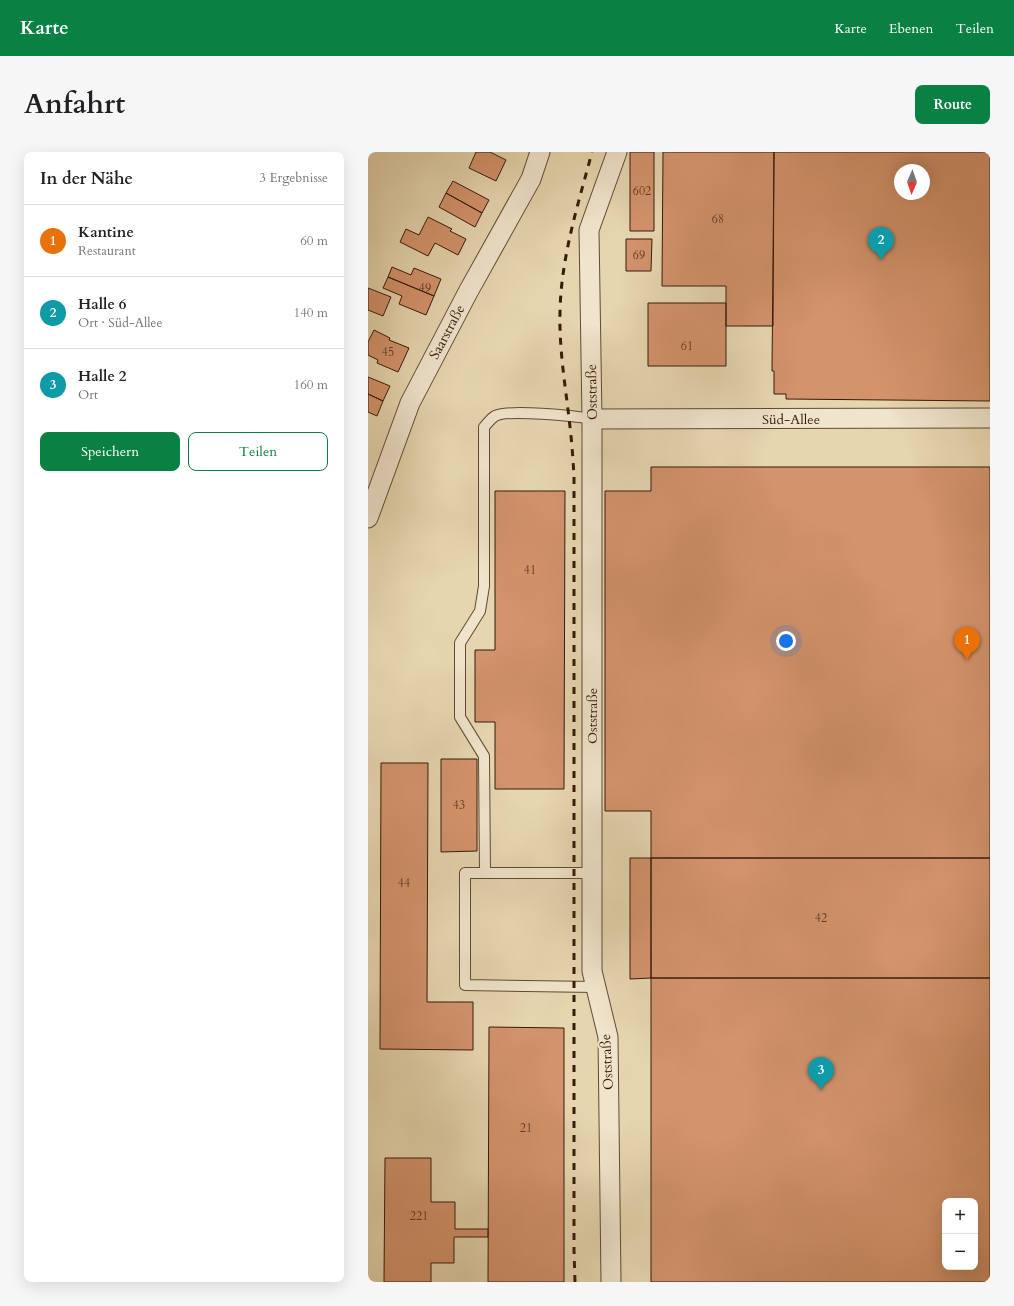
<!DOCTYPE html>
<html lang="de">
<meta charset="utf-8">
<style>
body{margin:0;font-family:Cardo,serif;background:#f6f6f6;color:#202124}
.controls{position:absolute;right:12px;bottom:12px;display:grid;overflow:hidden;border-radius:8px;box-shadow:0 4px 16px #0002}
.controls button{width:36px;height:36px;display:grid;place-items:center;padding:0;border:0;border-bottom:1px solid #e0e0e0;background:#fff;color:#202124;font:20px sans-serif}
.compass{position:absolute;left:526px;top:12px;width:36px;height:36px;border-radius:50%;background:#fff;box-shadow:0 4px 16px #0002;rotate:182deg}
.you{position:absolute;left:418px;top:489px;width:14px;height:14px;margin:-10px;border:3px solid #fff;border-radius:50%;background:#1a73e8;box-shadow:0 0 0 6px #1a73e833}
.badge{display:grid;place-items:center;width:26px;height:26px;border-radius:50%;background:#0b8043;color:#fff;font-size:13px;font-weight:700}
.pin{position:absolute;translate:-50% -33px;filter:drop-shadow(0 1px 2px #0008)}
.pin::after{content:'';position:absolute;top:21px;width:14px;height:12px;background:inherit;clip-path:polygon(0 0,100% 0,50% 100%)}
.list{margin:0;padding:0;list-style:none}
h2{display:flex;justify-content:space-between;align-items:center;height:52px;margin:0;padding:0 16px;font-size:17px}
h2 small{font-size:13px;font-weight:400;color:#757577}
.list li{display:grid;grid-template-columns:26px 1fr auto;gap:12px;align-items:center;box-sizing:border-box;height:72px;padding:0 16px;border-top:1px solid #e0e0e0}
.list b{display:block;font-size:15px;white-space:nowrap}
.list p{margin:0;font-size:13px;white-space:nowrap;color:#757577}
.list em{font-size:13px;font-style:normal;color:#757577}
.actions{display:flex;gap:8px;padding:12px 16px}
.actions a{flex:1;padding:9px 0;border:1px solid #0b8043;border-radius:8px;text-align:center;font-size:14px;color:#0b8043}
.actions .main{background:#0b8043;color:#fff}
.map{position:relative;flex:none;width:622px;height:1130px;overflow:hidden;border-radius:8px}
header{display:flex;align-items:center;gap:24px;box-sizing:border-box;height:56px;padding:0 20px;background:#0b8043;color:#fff}
header strong{font-size:19px}
nav{display:flex;gap:22px;margin-inline-start:auto;font-size:14px}
.intro{display:flex;align-items:center;justify-content:space-between;box-sizing:border-box;height:96px;padding:0 24px}
h1{margin:0;font-size:28px}
.button{padding:10px 18px;border-radius:8px;background:#0b8043;color:#fff;font-size:14px;font-weight:700}
main{display:flex;gap:24px;padding:0 24px}
aside{flex:1;background:#fff;border-radius:8px;box-shadow:0 4px 16px #0002}
.map>svg:first-child{display:block}
.building{fill:#d3936c;stroke:#371a0a;fill-rule:evenodd}
.lines{fill:none;stroke-linecap:round;stroke-linejoin:round}
.lane-casing{stroke:#634934;stroke-width:12}
.street-casing{stroke:#634934;stroke-width:21}
.lane{stroke:#efe4cc;stroke-width:10}
.street{stroke:#efe4cc;stroke-width:19}
.rail{stroke:#371a0a;stroke-width:3;stroke-dasharray:7 7;stroke-linecap:butt}
.labels{text-anchor:middle;dominant-baseline:central;stroke-width:4;stroke-linejoin:round;paint-order:stroke}
.number-label{font-size:12px;fill:#5e3822}
.street-label{font-size:14px;fill:#371a0a;stroke:#efe4cc}
</style>
<header>
<strong>Karte</strong>
<nav><a>Karte</a><a>Ebenen</a><a>Teilen</a></nav>
</header>
<div class="intro"><h1>Anfahrt</h1><a class="button">Route</a></div>
<main>
<aside>
<h2>In der Nähe<small>3 Ergebnisse</small></h2>
<ul class="list">
<li><span class="badge" style="background:#e8710a">1</span><div><b>Kantine</b><p>Restaurant</p></div><em>60 m</em></li>
<li><span class="badge" style="background:#0f9aa8">2</span><div><b>Halle 6</b><p>Ort · Süd-Allee</p></div><em>140 m</em></li>
<li><span class="badge" style="background:#0f9aa8">3</span><div><b>Halle 2</b><p>Ort</p></div><em>160 m</em></li>
</ul>
<div class="actions"><a class="main">Speichern</a><a>Teilen</a></div>
</aside>
<div class="map">
<svg width="622" height="1130" viewBox="0 0 622 1130">
<rect width="100%" height="100%" fill="#e6d6b0"/>
<filter id="stains"><feTurbulence type="fractalNoise" baseFrequency=".005" numOctaves="4"/><feColorMatrix values="0 0 0 0 .2 0 0 0 0 .09 0 0 0 0 .02 0 0 0 .5 -.17"/></filter>
<radialGradient id="worn" r=".72"><stop offset=".6" stop-color="#630" stop-opacity="0"/><stop offset="1" stop-color="#630" stop-opacity=".3"/></radialGradient>
<path class="building" d="M108,0h14l16,8 -10,21 -27,-13z
M262,0h24v79h-24z
M295,0h111l-1,174h-47v-40h-64z
M406,0h216v249l-204,-2v-5h-12v-23h-2zM532,18h24v24h-24z
M85,29l36,19 -7,13 -36,-20z
M78,41l36,20 -7,14 -36,-20z
M60,65l24,12 -2,2 16,8 -8,16 -23,-12 -7,13 -28,-14 6,-13 13,6z
M258,87h26l-1,32h-25z
M24,115l19,8 3,-7 27,11 -7,17 -46,-19z
M20,125l46,19 -8,19 -27,-11 3,-8 -19,-8z
M0,136l23,9 -8,19 -15,-6z
M280,151h78v63h-78z
M6,178l16,8 -1,2 20,8 -11,24 -21,-9 1,-3 -10,-5v-13z
M0,225l22,9 -7,15 -15,-7z
M0,242l15,7 -6,15 -9,-4z
M283,315h339v391h-339v-47h-46v-320h46z
M127,339h70l-1,298h-69v-67h-20v-72h20z
M73,607h36v92l-36,1z
M13,611h47l-1,239h46v48l-93,-1z
M262,706h21v120l-21,1z
M283,706h339v120h-339z
M283,826h339v304h-339zM577,1049h30v66h-30z
M121,875l75,1v254h-76z
M17,1006h46v44h24v27h33v8h-34v26h-23v19h-47z"/>
<g class="lines">
<g class="lane-casing">
<path id="lane" d="M117,721l-1,-117 -24,-39v-74l20,-32 4,-25v-159c4,-4 6,-8 11,-11 13,-7 80,0 97,3
M224,721h-127v112l130,2"/>
</g>
<g class="street-casing">
<path id="street" d="M224,267l398,-1
M0,366l42,-115 58,-111 63,-113 9,-27
M243,1130l-3,-245 -16,-66v-552l-3,-189 28,-78"/>
</g>
<use href="#lane" class="lane"/>
<use href="#street" class="street"/>
<path class="rail" d="M207,1130l-1,-32v-774c-1,-16 -2,-33 -4,-49 -4,-38 -11,-75 -10,-115 1,-55 18,-107 32,-160"/>
</g>
<g class="labels">
<g class="number-label">
<text x="274" y="39">602</text>
<text x="350" y="67">68</text>
<text x="271" y="103">69</text>
<text x="57" y="136">49</text>
<text x="319" y="194">61</text>
<text x="20" y="200">45</text>
<text x="162" y="418">41</text>
<text x="91" y="653">43</text>
<text x="36" y="731">44</text>
<text x="453" y="766">42</text>
<text x="158" y="976">21</text>
<text x="51" y="1064">221</text>
</g>
<g class="street-label">
<text transform="translate(79 180) rotate(-62)">Saarstraße</text>
<text transform="translate(224 240) rotate(-91)">Oststraße</text>
<text x="423" y="267">Süd-Allee</text>
<text transform="translate(224 564) rotate(-90)">Oststraße</text>
<text transform="translate(239 910) rotate(-93)">Oststraße</text>
</g>
</g>
<rect width="100%" height="100%" filter="url(#stains)"/>
<rect width="100%" height="100%" fill="url(#worn)"/>
</svg>
<div class="controls">
<button>+</button>
<button>−</button>
</div>
<svg class="compass" viewBox="-18 -18 36 36"><path d="M0-13l5 13h-10z" fill="#e53935"/><path d="M0 13l5-13h-10z" fill="#757577"/></svg>
<div class="you"></div>
<div class="pin badge" style="left:599px;top:508px;background:#e8710a">1</div>
<div class="pin badge" style="left:513px;top:108px;background:#0f9aa8">2</div>
<div class="pin badge" style="left:453px;top:938px;background:#0f9aa8">3</div>
</div>
</main>
